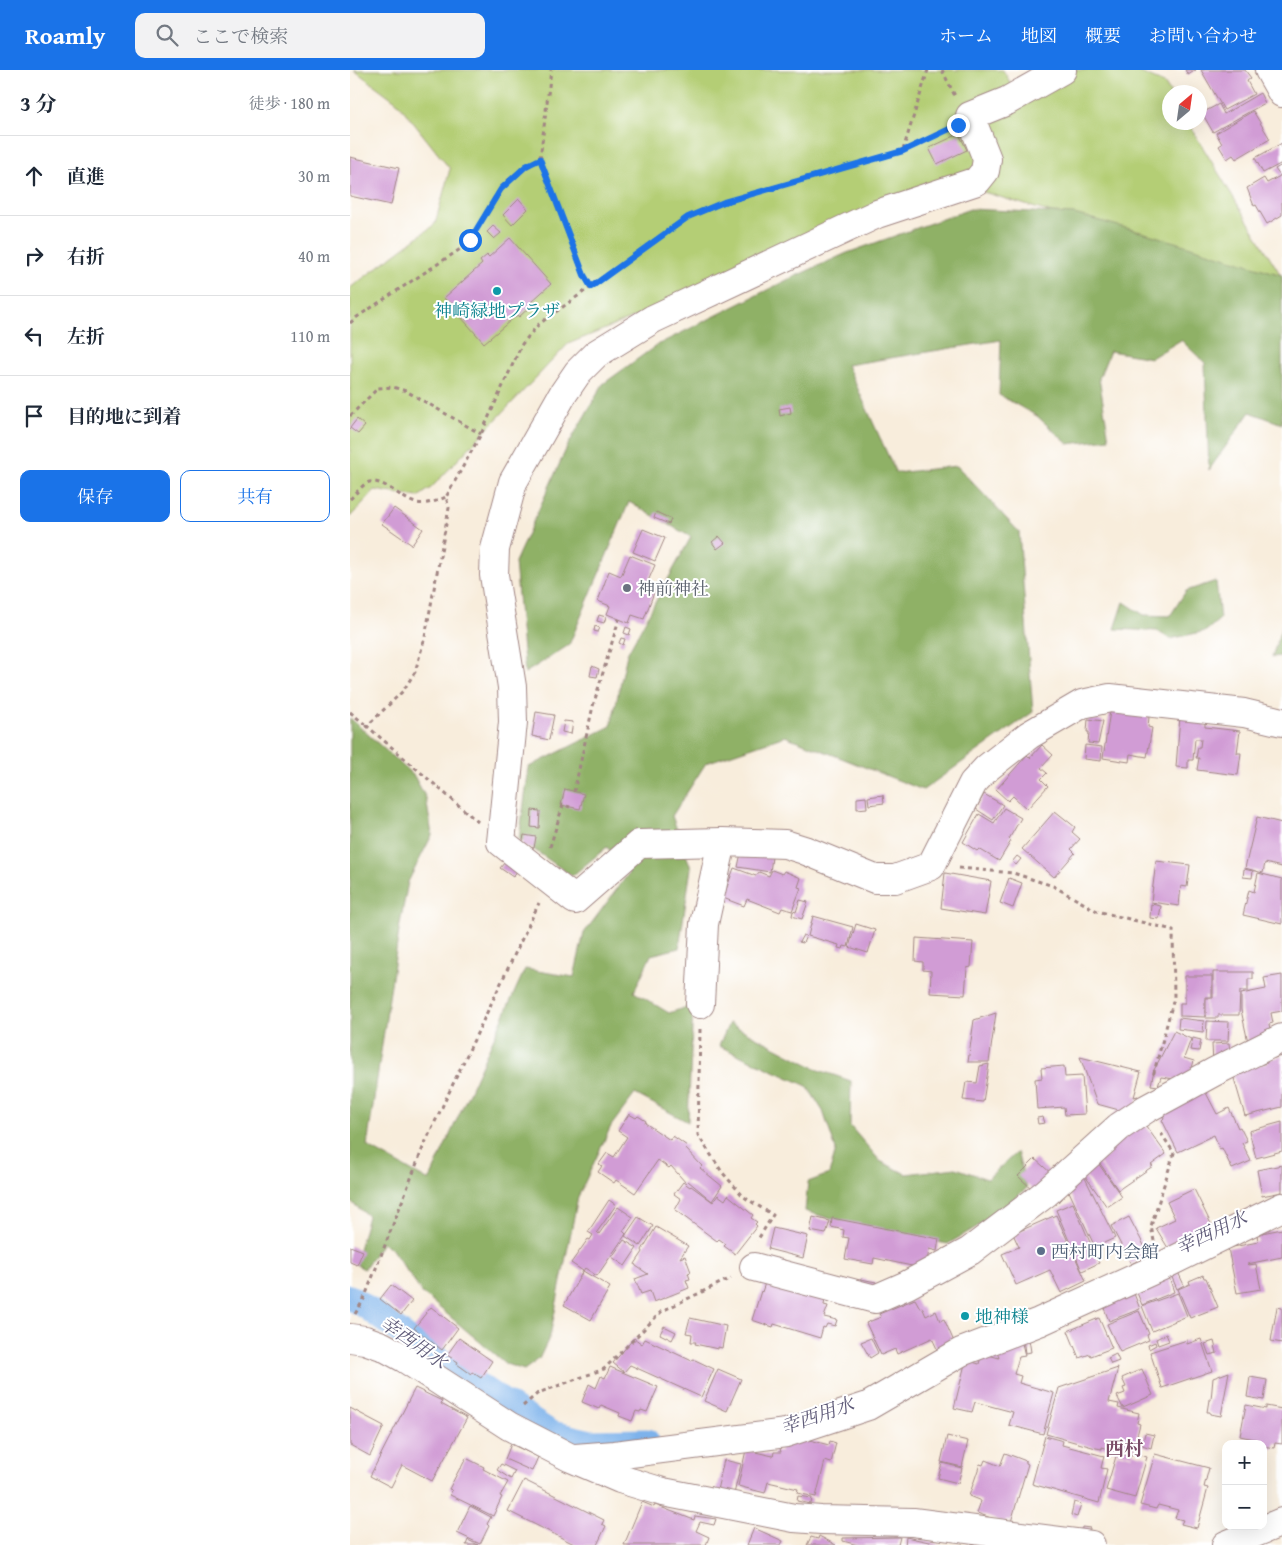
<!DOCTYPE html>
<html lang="ja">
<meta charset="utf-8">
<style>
body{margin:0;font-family:"Gentium Book Plus","Noto Serif JP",serif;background:#f2f2f3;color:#1f2937}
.controls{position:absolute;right:15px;bottom:15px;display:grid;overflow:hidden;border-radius:10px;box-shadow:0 5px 20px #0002}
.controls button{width:45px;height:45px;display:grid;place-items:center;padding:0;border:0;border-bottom:1px solid #e0e1e3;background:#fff;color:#1f2937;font:25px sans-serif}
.compass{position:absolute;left:812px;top:15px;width:45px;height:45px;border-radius:50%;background:#fff;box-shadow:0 5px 20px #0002;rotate:29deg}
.stop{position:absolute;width:15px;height:15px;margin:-11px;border:4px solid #1a73e8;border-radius:50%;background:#fff}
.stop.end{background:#1a73e8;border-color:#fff;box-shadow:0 1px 5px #0008}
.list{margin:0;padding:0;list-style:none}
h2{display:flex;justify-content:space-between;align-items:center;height:65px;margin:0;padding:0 20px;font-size:21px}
h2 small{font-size:16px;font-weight:400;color:#747a83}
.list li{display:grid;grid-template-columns:32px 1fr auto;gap:15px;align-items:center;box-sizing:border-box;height:80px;padding:0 20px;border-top:1px solid #e0e1e3}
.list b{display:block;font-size:19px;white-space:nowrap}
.list em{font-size:16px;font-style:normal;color:#747a83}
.actions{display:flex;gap:10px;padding:15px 20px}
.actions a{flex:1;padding:11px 0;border:1px solid #1a73e8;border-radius:10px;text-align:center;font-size:18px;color:#1a73e8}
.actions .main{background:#1a73e8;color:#fff}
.icon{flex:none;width:28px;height:28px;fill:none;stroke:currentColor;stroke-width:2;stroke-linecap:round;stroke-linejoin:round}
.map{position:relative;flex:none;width:932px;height:1475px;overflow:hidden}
header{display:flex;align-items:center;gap:30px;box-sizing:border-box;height:70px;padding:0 25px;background:#1a73e8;color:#fff}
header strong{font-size:24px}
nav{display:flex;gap:28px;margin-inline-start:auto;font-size:18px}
.search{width:350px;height:45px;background:#f2f2f3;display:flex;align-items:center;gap:12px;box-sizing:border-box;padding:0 18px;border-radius:10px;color:#747a83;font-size:19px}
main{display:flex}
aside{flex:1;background:#fff}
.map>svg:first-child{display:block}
.green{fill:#b4ce74;stroke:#7f7650}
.forest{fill:#8fb166;stroke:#6c6848}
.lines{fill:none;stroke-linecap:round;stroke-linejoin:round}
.canal{stroke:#7db2eb;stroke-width:25}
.building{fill:#d19cd5}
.minor-casing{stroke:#a18684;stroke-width:30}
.path{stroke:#a18684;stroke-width:3;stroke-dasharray:4 4;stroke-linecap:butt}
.minor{stroke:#fff;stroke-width:28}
.route{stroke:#1a73e8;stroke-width:6}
.culture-dot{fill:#0f9aa8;stroke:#fff;stroke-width:2}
.worship-dot{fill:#6b7280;stroke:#fff;stroke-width:2}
.service-dot{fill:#5c6f8a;stroke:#fff;stroke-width:2}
.labels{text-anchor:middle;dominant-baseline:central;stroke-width:4;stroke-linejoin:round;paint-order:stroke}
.culture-label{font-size:18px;fill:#0d838f;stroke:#fff}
.worship-label{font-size:18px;fill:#5b616d;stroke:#fff;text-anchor:start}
.service-label{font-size:18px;fill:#4e5e75;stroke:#fff;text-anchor:start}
.water-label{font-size:19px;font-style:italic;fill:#5e5a78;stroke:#fff}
.neighbourhood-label{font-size:19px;font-weight:bold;fill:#794b66;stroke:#fff}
</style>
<header>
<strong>Roamly</strong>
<div class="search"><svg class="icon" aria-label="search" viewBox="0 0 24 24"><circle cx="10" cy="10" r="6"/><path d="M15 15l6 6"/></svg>ここで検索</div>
<nav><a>ホーム</a><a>地図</a><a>概要</a><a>お問い合わせ</a></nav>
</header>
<main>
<aside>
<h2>3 分<small>徒歩 · 180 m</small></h2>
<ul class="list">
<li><svg class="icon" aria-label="ahead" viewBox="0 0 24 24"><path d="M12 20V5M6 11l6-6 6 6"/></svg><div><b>直進</b></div><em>30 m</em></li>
<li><svg class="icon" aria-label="right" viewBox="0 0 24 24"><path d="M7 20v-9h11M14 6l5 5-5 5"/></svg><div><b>右折</b></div><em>40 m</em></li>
<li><svg class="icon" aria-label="left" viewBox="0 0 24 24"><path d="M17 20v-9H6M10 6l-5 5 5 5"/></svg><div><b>左折</b></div><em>110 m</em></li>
<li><svg class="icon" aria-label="arrive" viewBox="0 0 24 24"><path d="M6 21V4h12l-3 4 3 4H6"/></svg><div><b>目的地に到着</b></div></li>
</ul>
<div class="actions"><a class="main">保存</a><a>共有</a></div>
</aside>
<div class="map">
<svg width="932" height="1475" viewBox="0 0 932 1475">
<rect width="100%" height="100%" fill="#fff"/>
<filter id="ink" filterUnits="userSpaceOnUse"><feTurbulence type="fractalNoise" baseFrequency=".02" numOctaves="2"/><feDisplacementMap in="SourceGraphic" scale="10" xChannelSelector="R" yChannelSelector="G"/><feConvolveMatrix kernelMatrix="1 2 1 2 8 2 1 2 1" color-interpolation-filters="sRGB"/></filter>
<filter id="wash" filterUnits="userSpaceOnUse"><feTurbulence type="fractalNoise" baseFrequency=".0096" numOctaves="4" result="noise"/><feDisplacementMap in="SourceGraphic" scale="20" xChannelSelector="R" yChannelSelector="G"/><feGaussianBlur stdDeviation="1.12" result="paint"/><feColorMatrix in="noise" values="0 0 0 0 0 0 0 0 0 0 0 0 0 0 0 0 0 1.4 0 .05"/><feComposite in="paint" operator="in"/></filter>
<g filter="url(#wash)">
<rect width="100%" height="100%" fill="#f8eddc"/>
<path class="green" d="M4,0h649l8,14 46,-14h77l30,13 6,9 -1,30 19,1 94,154v7l-321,-99 -393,159 -137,144 -13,9 -43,-7 -25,27v-229l85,-64 15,-55 -53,-67z"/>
<path class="forest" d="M620,139l104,5 78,21 130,40v149l-32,-12 -41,58 -4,-107 -24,-23 -30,18 -41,-7 -11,27 10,61 -41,5 -31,-28 -38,-21 2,-55 -154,25 49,108 61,-7 62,66 14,180 -110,78 -138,-54 -79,27 -34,53 19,52 -12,80 -28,7 -17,37 35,21 24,-8 -5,117 -53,-28 -24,32 -33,71 -28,139 -11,23 -15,11 -18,-6 -84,-71 -31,-45 -9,-5 -18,26 -9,-5 13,-48 -18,-15v-483l64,58 12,22 6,37 -24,47 -8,42 -33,222 62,35 96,-212 49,8 10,-44 45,-60 -22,-26 -35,29 -53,-37 10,-72 82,-41 16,-72 64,-117 -62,-35 -60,143 -44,28 -10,-111 53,-117 35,-61 54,-39 132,-66 58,-26z
M866,511l4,38 -14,12 -36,8 -13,-8 -42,-2 9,-27 20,13 26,1 16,-25z
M932,556v30l-10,1z
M379,953l90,47 32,11 -1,45 30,35 26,13 50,-6 31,11 30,-27 10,36 -37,31 -42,25 -84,-15 -59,-18 3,-29 21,-8 7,-24 -13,-39 -16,-25 -88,-40z"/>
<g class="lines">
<path class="canal" d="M0,1227l19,12 48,36 134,88 40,9 56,-1"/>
</g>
<g id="blocks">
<path class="building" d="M835,0h11l-8,5z
M851,0h44l6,8 -4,3 7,13 -30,16z
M910,23l5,10 -52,29 -11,-19 17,-9 5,10z
M903,41l17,28 -34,20 -3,-4 -6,4 -8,-13 3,-2 -6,-11z
M609,64l8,16 -30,14 -8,-16z
M932,73v20l-19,10 -8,-15z
M0,87l49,11 -8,37 -41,-9z
M932,95v50l-15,9 -11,-19 -2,1 -7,-18 17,-10 3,5 13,-7 -5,-7z
M169,129l9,10 -16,16 -9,-10z
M143,156l8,7 -7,6 -7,-7z
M160,168l41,46 -20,18 2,2 -14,13 -2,-2 -33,28 -40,-45 38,-34 -2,-3 7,-6 2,2z
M440,337l1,6 -11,3 -1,-7z
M7,349l8,7 -7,8 -8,-6z
M44,438l29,21 -11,16 -30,-21z
M306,442l15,7 -2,5 -15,-6z
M293,459l22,9 -10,23 -22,-9z
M369,466l6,7 -8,6 -5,-7z
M280,485l25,10 -9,21 9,4 -11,29 -12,-4 -3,8 -22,-9 3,-8 -12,-5 11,-30 12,5z
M249,545l7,2 -2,6 -7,-2z
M245,556l5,2 -2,4 -4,-1z
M276,557l5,2 -2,6 -5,-2z
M271,568l4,1 -2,6 -4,-2z
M242,596l7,3 -2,8 -7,-1z
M760,641l39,6 -1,10 4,1 -5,29 -17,-3 -1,8 -26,-4z
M186,642l18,3 -5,25 -17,-4z
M830,646l25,2v9l35,4 -3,22h4l-3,22 -41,-5 2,-12h-3l2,-11h2l1,-8h-6l-2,21h-5v8l-12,-1z
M738,649l15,2 -5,23 -10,-1 1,-11h-2z
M214,651l9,1 -2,12 -9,-2z
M692,675l11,10 -12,13 6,5 -6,6 7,7 -21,23 -14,-13 -5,5 -12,-11 31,-35 3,3z
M735,675l17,2 -1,14 -17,-2z
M215,719l19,5 -4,15 -19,-4z
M634,724l19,11 -10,15 -17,-11z
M533,725l1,8 -15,2 -1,-8z
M516,727l1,11 -10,1v-11z
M654,738l17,10 -12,21 2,2 -12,20 -20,-12 -2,2 -14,-9 16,-28 15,9z
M182,740l8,1 -1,17 -8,-1z
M705,741l20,16 -3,5 8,7 -9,10 4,4 -21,24 -32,-28z
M907,747l25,6v44l-17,-4 -2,10 -18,-5z
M174,765l12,2 -2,11 -12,-2z
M391,783l31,4 -2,15 -32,-5z
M667,786l4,3 -5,6 -4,-3z
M806,791l34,4 -3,22 -6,-1 -2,20 -28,-4z
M155,792l12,9 -4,6 -13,-9z
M384,798l22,8 3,-4 10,4 3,-6 10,4 2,-3 17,7 -3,9 3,1 -9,23 -10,-3 -2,4 -33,-13 -3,7 -21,-8z
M894,799l9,2 -1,7 -9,-1z
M595,803l46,8 -6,34 -44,-7z
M908,803l24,6v45l-39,-9 6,-25 5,2z
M659,808l13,5 -9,25 -13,-5z
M450,830l8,2 -6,17 -10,-3 1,-5 3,1z
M801,834l10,2 -2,13 -9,-1z
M463,846l40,11 -5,20 -4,-1 -1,3 -5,-1 1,-3 -31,-9z
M506,854l19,6 -7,23 -19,-6z
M453,865l3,1 -3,7 -4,-1z
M566,868l57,4 -2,25 -4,1 -2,27 -35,-2 1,-22 -8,-1v-8l-8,-1z
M863,902h40v7h-5v12h-8l-1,24h-21v3h-12v-20h7z
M932,905v36l-11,2 2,10 -4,1 3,14 -24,4 -7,-32v-16l25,-5 -2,-11z
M835,906h27v21h-7v20l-25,-1v-13h5z
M646,943l-7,49h-21l6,-42z
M829,948l25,3 -1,11 -25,-3z
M857,951l22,1 -1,19h-22z
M824,961l17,8 -7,19 10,3 -6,20 -27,-4 -3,9 -7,-1 3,-15z
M843,968l8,2 -2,11 -9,-1z
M879,973l2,19 -18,2 -1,-20z
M932,986v51l-37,9 -12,-41 10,-6 24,-6v-3z
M730,987l61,15 -7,25 4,-1 -5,19 -22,2 8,-7 -22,-6z
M639,994l-6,38 -20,-2 3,-18 11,1 3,-17z
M714,996l1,11 17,-1 3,38 -20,1 -1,-8 -27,2 -2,-30 7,-1 -1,-10z
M854,1019l13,25 12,-6 9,20 2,-1 7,14 -5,2 9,18 -19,8 -10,-21 -2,1 -6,-14 -36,17 -16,-32 2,-2 -2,-5z
M279,1044l7,4 2,-2 8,5 -1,2 25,17 3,-4 14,10 -2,2 17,18 -2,2 22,18 -10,15 -24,-20 -2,2 -15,-17 -2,2 -11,-8 -23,33 -19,-13 -2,3 -16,-11 4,-6 -3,-2 8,-11 7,4 13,-20 -9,-6z
M693,1047l2,6 -7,1 -1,-6z
M793,1052l23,32 -15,11 2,1 -35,24 -19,-28 10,-7 -4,-5z
M932,1052v29l-26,7 -7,-27z
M685,1089l17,15 -17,18 -17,-16z
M748,1093l24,34 -15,10 -24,-34z
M932,1095v27l-20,4 -5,-26z
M734,1106l31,62 -20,9 -29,-62z
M333,1112l7,5 1,-1 22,16 5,-7 7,5 3,-5 25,20 -2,3 6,4 -2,2 2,2 -22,28 -11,-8 2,-2 -7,-5 -2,2 -42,-31 6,-11 -7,-5z
M844,1119l18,37 -44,22 -12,-20 19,-9 -8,-17z
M259,1130l7,5 -19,27 2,2 19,-27 15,10 -10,14 3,3 -29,42 -12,-8 -2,3 -12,-8 17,-24 2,1 3,-5 -5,-3z
M723,1133l26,60 -17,8 -26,-61z
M706,1145l30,66 -25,12 -11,-23 -34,15 -14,-31 17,-7 -6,-13z
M288,1147l15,9 -13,20 -15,-10z
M463,1147l17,4 -4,13 -16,-3z
M779,1147l20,38 -18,9 -20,-38z
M482,1148l107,21 -2,12 -8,-2 -3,20 -52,-11 -1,6 -28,-5 4,-21 -6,-1 1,-7 -13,-3z
M306,1157l32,19 -8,12 5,-2 6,16 -3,1 2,6 -4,1 3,8 -35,14 -4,-11 -9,3 -6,-15 13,-5 -12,-8 -1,-2 8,-12 -1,-2z
M423,1158l35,8 -5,22 -35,-9z
M932,1159v28l-35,7 1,1 8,-1 5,25 -24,4 -9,-45 30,-6 -1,-8z
M274,1170l13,8 -12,18 -13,-9z
M0,1176l13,5 -6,14 -7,-3z
M827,1200l7,15 -7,4 -7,-16z
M233,1201l27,16 -19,33 -27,-15z
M818,1204l6,18 -32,13 -7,-17z
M853,1205l1,3h2l12,29 -28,11 -12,-29 12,-5 -1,-3z
M417,1207l59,18 -2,10 4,1 -4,11 13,3 -2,6 -8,-2 -2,4 -2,-1 -3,11 -46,-14 -1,3 -21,-7 9,-29 1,1z
M511,1209l15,3 -1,9 -16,-4z
M41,1215l21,16 -11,14 -21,-16z
M783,1221l7,18 -31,12 -7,-18z
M828,1223l9,23 -35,15 -10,-25z
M565,1229l5,9 2,-1 4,9 10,-5 4,10 4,-2 11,25 -17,7 -6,-13 -35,16 -2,-5 -14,6 -15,-32 15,-6 -2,-3z
M81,1237l27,21 -16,22 -28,-22z
M927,1237l5,1v35l-11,-2z
M789,1241l10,23 -2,1 2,5 -29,12 -13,-28z
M340,1248l36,8 -4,22 -4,-1v2l-23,-5 1,-2h-5l1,-8 -6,-1z
M749,1248l13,30 -21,8 -1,-2 -11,4 -11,-27z
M314,1256l12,6 -4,8 -12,-6z
M816,1264l3,7 -11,4 -2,-6z
M109,1268l33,23 -11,17 -9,-6 -1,2 -14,-10 1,-2 -11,-7z
M284,1268l8,6 3,-5 47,22 1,-2 21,10 -13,28 -71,-32 -6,7 -11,-9z
M521,1268l7,15 -8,5 -9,-16z
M671,1269l4,17 -6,1 -5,17 7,2 -2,7 35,10 -11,41 -34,-9 4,-13 -38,-10 -3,10 -18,-4 12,-48 13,4 3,-11 17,5 -3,-11z
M673,1269h6l2,13 -6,1z
M851,1269l11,32 -50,17 -12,-36 37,-12v4z
M864,1271l3,12 -8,2 -4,-11z
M805,1272l1,3 -7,4 -1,-4z
M766,1284l3,7 -8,3 -3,-6z
M260,1297l48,20 -11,25 -6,-2 -1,2 -4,-1 -4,10 -13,-5 1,-3 -19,-8 -2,4 -17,-7 7,-18 7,4 5,-12 4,2z
M768,1298l-9,34 10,2 -1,4 21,5 -2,10 3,1 -8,31 -30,-8v2l-6,-1 -50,-14 13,-46z
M368,1299l23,10 -14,32 -23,-10z
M792,1299l11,26 -30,13 -6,-12 8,-3 -2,-5 3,-1 -4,-9z
M879,1302l-8,44 -11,-2v-2h-3l2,-12h2l2,-22z
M900,1307l17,3 -3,20 -17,-3z
M65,1318l27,13 -1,3 26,14 -35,63 -30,-16 -11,22 -21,-11z
M896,1335l20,4v-3l16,3v35l-7,-1 -1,5 -11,-2v-2h-5l1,-4 -19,-4z
M0,1338l34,18 -14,30 -20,-11z
M795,1363l9,2 -3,13 -9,-3z
M597,1366l21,5 -6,26 -21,-5z
M695,1366l18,5 -1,4 42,11 -3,12 6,1 -8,34 -67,-19z
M452,1368l27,7 1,-4 6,2 -5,20 -6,-2 -9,36 -19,-4 1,-4 -30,-7 -3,11 -27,-7 8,-36 27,6 1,-4h7l-2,-7z
M161,1374l27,13 -6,14 -27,-12z
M655,1383l21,8v2l2,1 -17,58 -5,-2 -1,3 -28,-10 4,-12 -12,-5 11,-32 3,1 2,-5 15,6z
M767,1383l15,3 1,-3 14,4 -12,41 -29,-8z
M805,1384l54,14 -5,19 4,1 -11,40 -16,-4 2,-4 -8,-2 3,-8 -20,-5 -2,4 -16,-4z
M116,1388l18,9 -1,2 25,13 -8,14 2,1 -9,19 -43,-21 2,-5 -3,-1 11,-21h1z
M374,1390l17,4 -7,30 -17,-4z
M592,1393l20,5 -4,15 -20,-5z
M151,1394l14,7 -4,8 -14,-9z
M174,1410l80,40 -2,4 4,2 -9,19h-21l-68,-34z
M448,1426l14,2 -1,6 -14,-3z
M292,1432l12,5 1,-2 39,15 1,-4 21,3 -2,6 -14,-3 -4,9 13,6 -3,8h-82z
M724,1432l7,2 -4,13 -6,-2z
M120,1436l21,11 -4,7 2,2 -9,18 -23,-11z
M732,1457l8,1 -1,7h-8z
M404,1458l29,13 -2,4h-34z
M469,1466l17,9h-29l4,-8 7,2z
M550,1467l-2,8h-40l-15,-4v-3z
M556,1467l32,7v1h-33z
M118,1470l10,5h-12z"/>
</g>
</g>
<g filter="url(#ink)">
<use href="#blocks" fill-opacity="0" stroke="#a18684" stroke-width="1"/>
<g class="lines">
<g class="minor-casing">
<path id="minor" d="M712,0l-55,31 -37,15 17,43 -2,12 -8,10 -100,33 -224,105 -57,35 -18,18 -15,22 -50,88 -18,67 -1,26 18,112 1,35 -12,120 74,58 64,-56 83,-2 63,2 19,6 71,29h20l36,-13 42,-83 14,-15 42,-33 53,-31 28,-6 134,15 38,9
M919,0l13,23
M350,934l4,-80 18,-82
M404,1197l121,32 32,-14 63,-34 76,-58 73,-66 27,-18 68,-37 68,-34
M0,1268l15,2 17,6 22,12 105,68 62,32 49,21 43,13 131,26 27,2 92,2 178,23
M225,1388l40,-3 171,-22 82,-27 93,-54 78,-30 123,-56 120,-59
M876,1475l56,-23"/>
</g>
<path class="path" d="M592,0l13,26
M553,80l25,-80
M190,89l44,116 7,12
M0,253l7,-6 105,-69c17,-16 24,-39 38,-58 10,-13 26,-23 40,-31l11,-89
M0,346l28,-28 15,-1 13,4 75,43
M0,429c5,-4 11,-13 17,-16 14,-7 35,17 49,20 10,2 21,-2 30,-6
M0,642l17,14
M224,722l19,-86 26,-87
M128,752l-111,-96 36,-35 12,-19 10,-35 24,-129 -3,-11 35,-63 41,-90 17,-20 149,-107 36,-15 179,-51 45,-22
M200,777l13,-42 7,2
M609,798l54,5 40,13 44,25 76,19 1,68 -21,78
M350,959l-2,106 24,37 22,25 29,18 -16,26
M804,1171l-3,-15 23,-73 -15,-23
M5,1244l9,-15 60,-154 115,-242
M173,1336l15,-13 66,-24 58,-58 69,-33"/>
<use href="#minor" class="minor"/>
</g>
</g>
<g class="lines" filter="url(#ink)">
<path class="route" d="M120,170l31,-51 25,-23 14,-7 44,116 7,12 97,-70 36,-15 179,-51 55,-26"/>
</g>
<g class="culture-dot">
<circle cx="147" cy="221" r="5"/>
<circle cx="615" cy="1246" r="5"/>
</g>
<circle class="worship-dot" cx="277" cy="518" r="5"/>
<circle class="service-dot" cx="691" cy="1181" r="5"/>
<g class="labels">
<g class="culture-label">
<text x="147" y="240">神崎緑地プラザ</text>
<text x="625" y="1246" text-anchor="start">地神様</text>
</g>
<g class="worship-label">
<text x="287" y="518">神前神社</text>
</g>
<g class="service-label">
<text x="701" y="1181">西村町内会館</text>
</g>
<g class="water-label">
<text transform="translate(861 1162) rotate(-25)">幸西用水</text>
<text transform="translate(64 1272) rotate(35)">幸西用水</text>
<text transform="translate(467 1345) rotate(-19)">幸西用水</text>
</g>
<g class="neighbourhood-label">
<text x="774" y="1378">西村</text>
</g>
</g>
</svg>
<div class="controls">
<button>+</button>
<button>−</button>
</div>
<svg class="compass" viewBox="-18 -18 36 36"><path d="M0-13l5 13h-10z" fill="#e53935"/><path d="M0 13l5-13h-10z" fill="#747a83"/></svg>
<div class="stop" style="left:120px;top:170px"></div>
<div class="stop end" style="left:608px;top:55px"></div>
</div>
</main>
